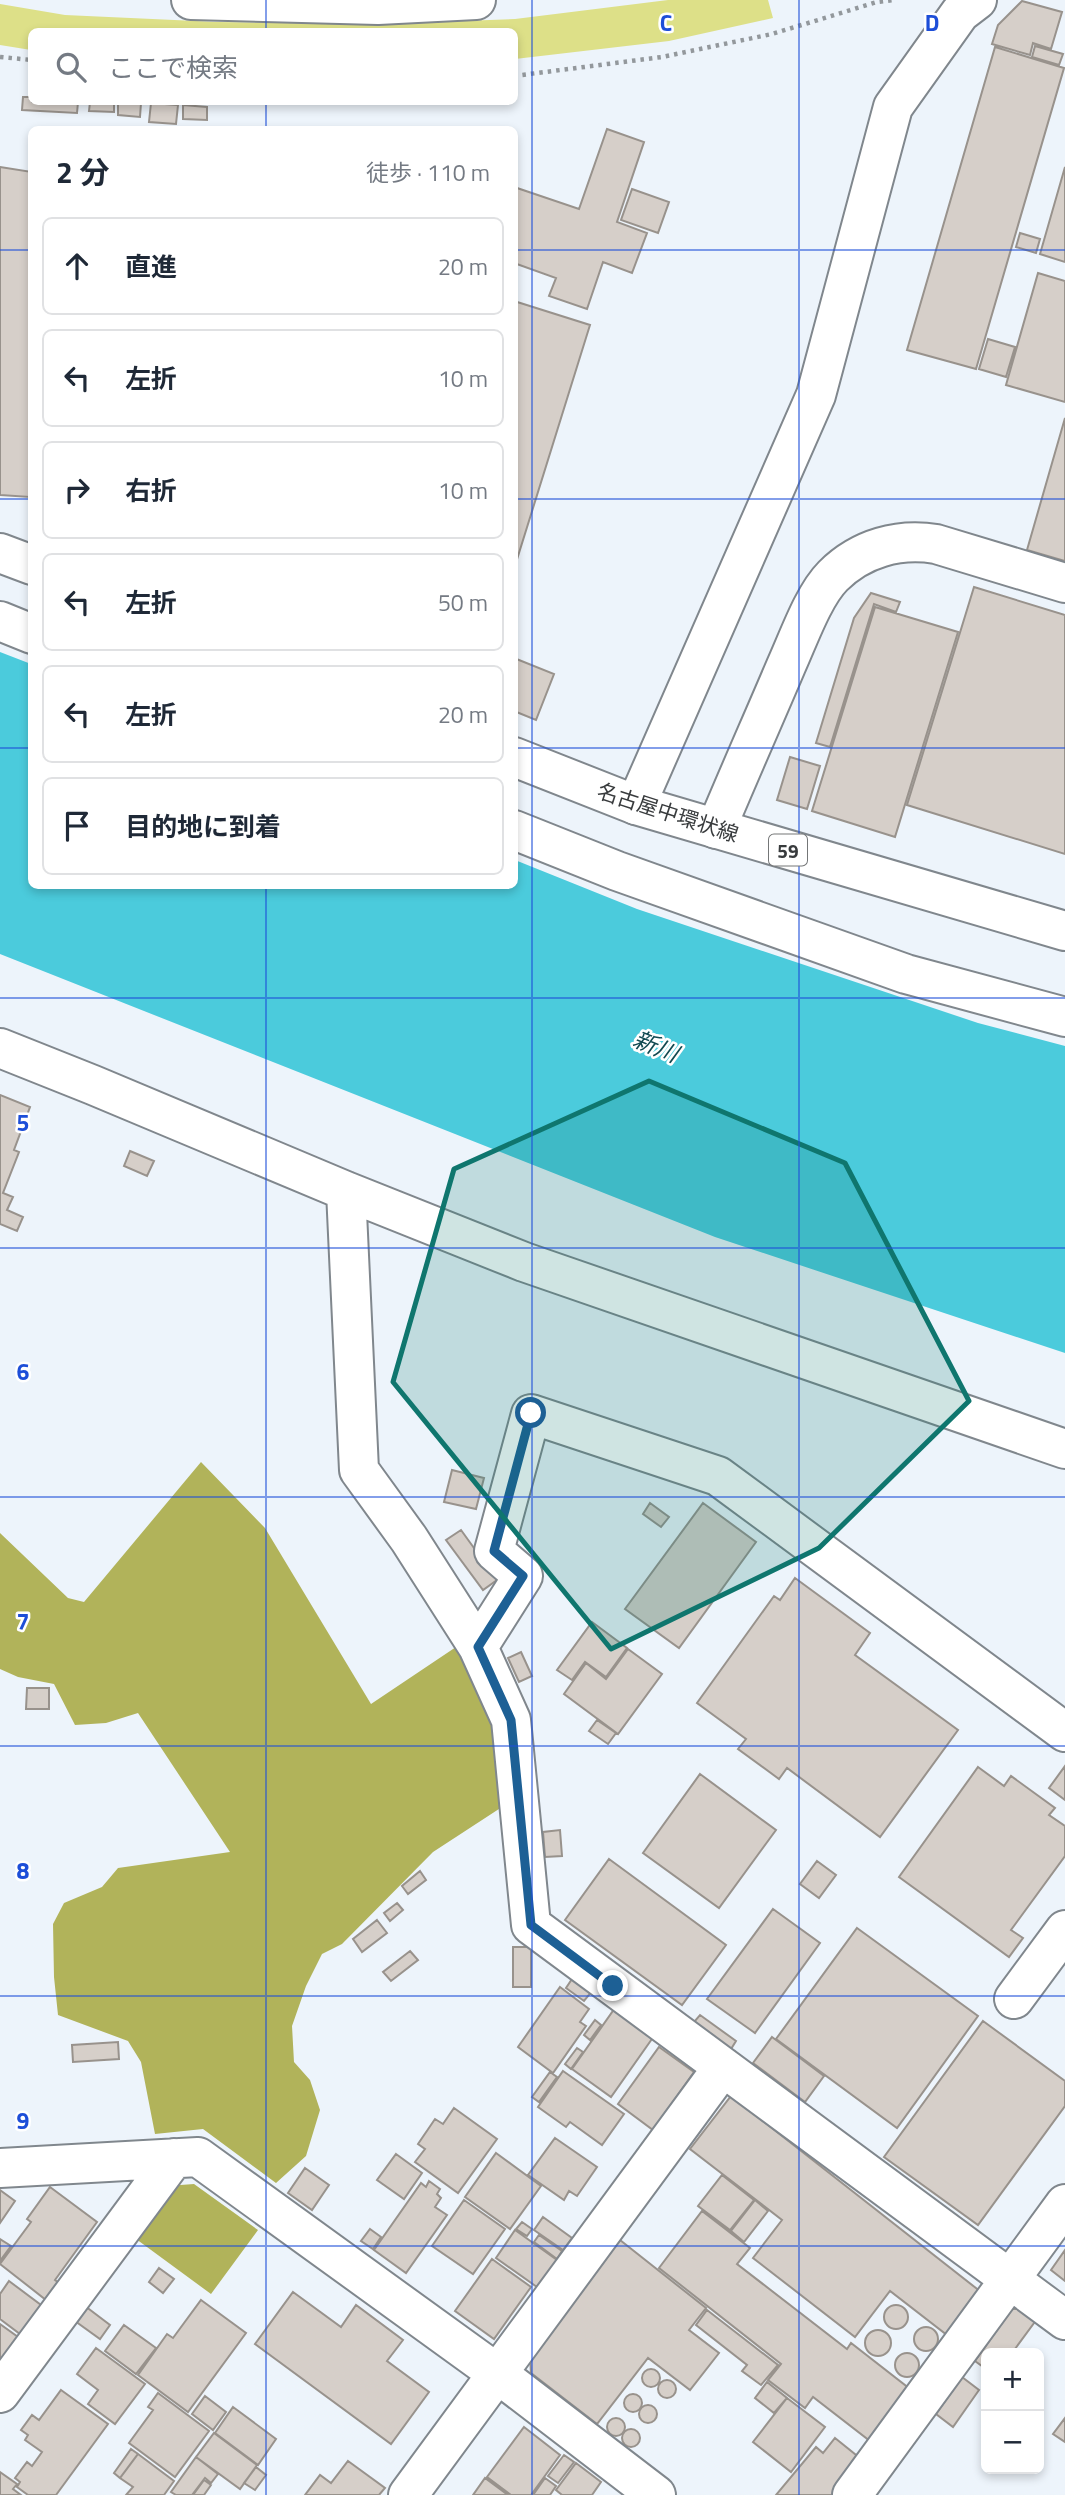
<!DOCTYPE html>
<html lang="ja">
<meta charset="utf-8">
<style>
body{margin:0;font-family:"Titillium Web","Noto Sans JP",sans-serif;background:#f2f2f3;color:#1f2937}
.controls{position:absolute;right:21px;bottom:21px;display:grid;overflow:hidden;border-radius:10px;box-shadow:0 4px 10px #0003}
.controls button{width:63px;height:63px;display:grid;place-items:center;padding:0;border:0;border-bottom:2px solid #e0e1e3;background:#fff;color:#1f2937;font:35px sans-serif}
.stop{position:absolute;width:21px;height:21px;margin:-16px;border:5px solid #1d6095;border-radius:50%;background:#fff}
.stop.end{background:#1d6095;border-color:#fff;box-shadow:0 2px 7px #0008}
.list{margin:0;padding:0;list-style:none}
h2{display:flex;justify-content:space-between;align-items:center;height:91px;margin:0;padding:0 28px;font-size:30px}
h2 small{font-size:23px;font-weight:400;color:#747a83}
.list li{display:grid;grid-template-columns:46px 1fr auto;gap:21px;align-items:center;box-sizing:border-box;height:98px;margin:0 14px 14px;padding:0 14px;border:2px solid #e0e1e3;border-radius:10px}
.list b{display:block;font-size:26px;white-space:nowrap}
.list em{font-size:23px;font-style:normal;color:#747a83}
.icon{flex:none;width:38px;height:38px;fill:none;stroke:currentColor;stroke-width:2;stroke-linecap:round;stroke-linejoin:round}
.map{position:relative;flex:none;width:1065px;height:2495px;overflow:hidden}
.search{position:absolute;background:#fff;box-shadow:0 4px 10px #0003;left:28px;top:28px;width:490px;height:77px;display:flex;align-items:center;gap:18px;box-sizing:border-box;padding:0 24px;border-radius:10px;color:#747a83;font-size:26px}
.panel{position:absolute;background:#fff;box-shadow:0 4px 10px #0003;left:28px;top:126px;width:490px;height:763px;border-radius:10px}
.map>svg:first-child{display:block}
.green{fill:#dde088}
.forest{fill:#b1b35a}
.water{fill:#4bcbdc}
.building{fill:#d6cfc9;stroke:#98928c;stroke-width:2}
.lines{fill:none;stroke-linecap:round;stroke-linejoin:round}
.minor-casing{stroke:#80878d;stroke-width:42}
.major-casing{stroke:#80878d;stroke-width:42}
.path{stroke:#93989c;stroke-width:4.5;stroke-dasharray:3.5 5;stroke-linecap:butt}
.minor{stroke:#fff;stroke-width:38}
.major{stroke:#fff;stroke-width:38}
.route{stroke:#1d6095;stroke-width:9}
.marked{fill:#0f766e;fill-opacity:0.2;stroke:#0f766e;stroke-width:5;stroke-linejoin:round}
.grid{fill:none;stroke:#1d4ed8;stroke-width:2;stroke-opacity:0.55}
.labels{text-anchor:middle;dominant-baseline:central;stroke-width:5;stroke-linejoin:round;paint-order:stroke}
.shield{fill:#fff;stroke:#747677;stroke-width:2}
.shield-label{font-size:19px;font-weight:bold;fill:#383b3d}
.street-label{font-size:21px;fill:#383b3d;stroke:#fff}
.water-label{font-size:23px;font-style:italic;fill:#114951;stroke:#fff}
.grid-label{font-size:23px;text-anchor:middle;font-weight:bold;fill:#1d4ed8;stroke:#fff;stroke-width:5;stroke-linejoin:round;paint-order:stroke}
</style>
<div class="map">
<svg width="1065" height="2495" viewBox="0 0 1065 2495">
<rect width="100%" height="100%" fill="#edf4fb"/>
<path class="green" d="M668,0h100l5,18 -104,23 -154,18 -1,-27h-482l-1,18 -31,-5v-41l65,11 153,7 163,2 134,-5z"/>
<path class="forest" d="M201,1462l64,66 106,176 85,-57 39,81 7,79 -69,45 -91,92 -20,10 -16,32 -14,40 2,36 16,18 10,30 -14,46 -30,27 -73,-54 -48,5 -14,-72 -13,-21 -70,-26 -4,-38 -1,-53 11,-21 38,-16 16,-19 112,-16 -92,-139 -32,10 -31,2 -21,-41 -36,-7 -18,-8v-136l68,65 16,4z
M194,2184l64,46 -47,64 -79,-58 35,-50z"/>
<path class="water" d="M0,652l31,12 1,222h482l1,-26 122,49 341,114 87,23v307l-350,-116 -715,-283z"/>
<path class="building" d="M1022,1l40,11 -11,37 -18,-6 -3,12 -38,-11 6,-19z
M1035,46l28,8 -4,11 -27,-8z
M995,47l69,21 -88,301 -69,-19z
M23,97h9v5h46l-1,11 -55,-3z
M90,102h24v10l-25,-1z
M118,102l23,1 -1,14 -22,-2z
M151,103l27,2 -2,19 -27,-2z
M183,105l24,2v13l-24,-1z
M607,129l37,13 -27,80 30,11 -15,40 -29,-11 -16,47 -38,-13 7,-18 -42,-15v-76l65,22z
M0,167l32,5 -2,325 -30,-2z
M1065,167v95l-25,-8z
M632,189l37,13 -11,31 -37,-13z
M1020,233l20,6 -4,14 -20,-6z
M1038,273l27,8v121l-59,-17z
M514,301l76,24 -76,244z
M988,339l27,8 -9,30 -27,-8z
M1065,418v143l-38,-11z
M974,587l91,28v239l-158,-49z
M871,593l29,9 -4,10 -22,-8 -44,143 -14,-4 38,-125z
M875,607l83,25 -63,205 -83,-26z
M514,658l40,16 -18,46 -22,-9z
M790,757l30,9 -13,43 -30,-9z
M0,1095l30,12 -16,43 5,2 -16,41 10,4 -6,13 16,7 -6,14 -17,-7z
M130,1151l24,10 -7,15 -23,-10z
M452,1470l32,8 -8,31 -32,-7z
M650,1503l19,14 -8,10 -18,-13z
M703,1503l53,39 -77,106 -54,-39z
M461,1530l36,50 -14,10 -37,-50z
M795,1578l75,55 -15,22 103,75 -78,107 -93,-69 -8,11 -41,-30 8,-10 -49,-36 77,-107 6,4z
M592,1622l35,26 -21,29 -21,-15 -13,18 -15,-10z
M628,1649l34,25 -44,60 -54,-40 22,-31 20,16z
M521,1652l11,24 -13,6 -11,-24z
M27,1688h22v21h-23z
M597,1720l19,13 -8,11 -19,-13z
M1065,1766v34l-16,-12z
M978,1767l26,19 7,-10 44,32 -6,7 16,11v30l-54,74 12,8 -14,19 -110,-80z
M700,1774l76,56 -57,78 -76,-55z
M560,1830l2,26 -17,1 -2,-25z
M609,1859l117,86 -44,60 -117,-85z
M817,1861l19,14 -17,23 -19,-14z
M420,1871l6,9 -18,14 -6,-8z
M397,1903l6,7 -13,11 -6,-8z
M773,1909l47,34 -65,90 -48,-34z
M377,1920l10,13 -25,19 -9,-13z
M857,1928l121,88 -81,112 -121,-89z
M513,1947h18v40h-18z
M410,1951l8,9 -27,21 -8,-9z
M574,1976l19,14 -9,11 -18,-13z
M560,1987l29,22 -9,13 6,4 -33,47 -35,-26z
M615,2008l39,28 -43,61 -39,-28z
M700,2015l36,26 -5,8 -37,-27z
M595,2020l6,5 -11,15 -6,-5z
M983,2021l82,60v25l-87,119 -94,-68z
M772,2037l52,39 -19,26 -52,-39z
M118,2042l1,17 -46,3 -1,-17z
M659,2047l35,25 -41,58 -35,-26z
M577,2048l6,4 -12,17 -6,-5z
M563,2071l61,43 -22,31 -32,-23 -4,5 -28,-20z
M550,2072l7,5 -18,25 -7,-5z
M731,2096l250,196 -34,43 -57,-44 -35,46 -102,-79 29,-38 -92,-71z
M454,2108l43,31 -39,54 -43,-31 10,-13 -7,-5 17,-25 8,5z
M555,2138l42,29 -20,29 -8,-5 -5,9 -36,-25z
M496,2153l45,33 -31,43 -45,-32z
M396,2154l26,19 -18,26 -27,-19z
M305,2168l24,17 -17,25 -24,-17z
M722,2175l32,25 -24,30 -32,-24z
M429,2181l11,8 -3,5 4,4 -6,9 12,8 -41,58 -32,-23 47,-67 5,4z
M50,2187l47,35 -42,58 4,3 -13,17 -46,-36 31,-42 -4,-3z
M0,2190l15,11 -15,22z
M464,2200l41,29 -32,45 -41,-28z
M755,2200l13,11 -24,31 -13,-11z
M702,2211l48,37 -13,16 110,85 4,-6 59,46 -40,52 -57,-44 -8,11 -37,-28 13,-16 -122,-96z
M543,2217l29,21 -9,12 -29,-20z
M522,2222l10,7 -5,7 -11,-7z
M370,2229l11,8 -8,12 -12,-8z
M515,2230l42,30 -20,27 -41,-29z
M539,2235l23,16 -5,8 -23,-17z
M0,2239l11,7 -11,15z
M620,2240l86,68 -17,22 30,23 -29,37 -42,-32 -51,66 -66,-51 -1,-16z
M1065,2250v31l-14,-11z
M492,2259l39,28 -37,52 -39,-28z
M159,2268l15,11 -11,14 -14,-11z
M9,2281l32,24 -21,29 -20,-15v-25z
M293,2292l48,35 15,-22 47,35 -16,21 42,31 -38,52 -136,-100z
M201,2300l45,33 -58,79 -50,-37 29,-41 6,4z
M884 2317a12 12 0 1 1 24 0a12 12 0 1 1-24 0Z
M85,2306l25,19 -10,14 -25,-18z
M1012,2309h12l13,10 -25,34h-26v16l-11,-8z
M707,2310l71,55 -17,20 -19,-14 5,-6 -51,-40z
M0,2324l18,13 -18,24z
M124,2325l32,23 -20,26 -31,-23z
M914 2339a12 12 0 1 1 24 0a12 12 0 1 1-24 0Z
M865 2343a13 13 0 1 1 26 0a13 13 0 1 1-26 0Z
M96,2348l49,36 -30,40 -27,-20 10,-14 -21,-16z
M895 2365a12 12 0 1 1 24 0a12 12 0 1 1-24 0Z
M642 2378a9 9 0 1 1 18 0a9 9 0 1 1-18 0Z
M962,2377l17,13 -26,37 -17,-13z
M658 2389a9 9 0 1 1 18 0a9 9 0 1 1-18 0Z
M767,2382l20,16 -13,15 -19,-15z
M61,2390l47,34 -52,71h-28l-11,-8 3,-5 -5,-4 12,-16 5,4 10,-14 -17,-12 3,-5 -7,-5 11,-15 7,5z
M158,2393l51,38 -34,46 -46,-34 24,-33 -5,-3z
M624 2403a9 9 0 1 1 18 0a9 9 0 1 1-18 0Z
M205,2396l21,16 -13,18 -21,-16z
M787,2398l38,29 -34,45 -38,-30z
M639 2414a9 9 0 1 1 18 0a9 9 0 1 1-18 0Z
M233,2407l43,32 -18,26 -43,-32z
M1065,2418v24l-12,-8z
M607 2427a9 9 0 1 1 18 0a9 9 0 1 1-18 0Z
M524,2427l36,28 -29,40h-20l-24,-18z
M622 2438a9 9 0 1 1 18 0a9 9 0 1 1-18 0Z
M214,2433l43,32 -17,24 -44,-32z
M835,2438l26,21 -28,36h-57l40,-48 7,6z
M131,2449l7,5 -18,24 -6,-5z
M138,2454l36,27 -10,14h-38l7,-8 -13,-9z
M564,2455l10,7 -16,21 -10,-7z
M196,2457l22,17 -7,9 -6,-5 -13,17h-16l-5,-3z
M348,2461l37,27 -6,7h-74l15,-20 11,8z
M576,2463l25,19 -9,13h-30l-6,-5z
M256,2467l10,8 -11,15 -11,-7z
M0,2472l17,12 -4,5 8,6h-21z
M485,2478l23,17h-35z
M545,2478l11,8 -6,9h-17z
M204,2480l7,5 -7,10h-11z"/>
<g class="lines">
<g class="minor-casing">
<path id="minor" d="M191,0l187,5 98,-5
M0,621l32,13
M636,805l180,-410 77,-288 67,-94 17,-13
M716,829c23,-55 47,-109 70,-163 12,-26 27,-70 47,-90 28,-28 66,-38 103,-32l129,39
M514,830l103,41 289,103 159,43
M0,1048l93,37 253,106 178,71 541,187
M346,1191l13,279 50,69 69,108 33,73 20,205 534,395
M478,1647l45,-71 -29,-25 37,-137 187,62 347,256
M1014,1999l51,-69
M0,2168l198,-11 300,217 158,121
M0,2393l174,-235
M408,2495l315,-428
M852,2495l213,-291"/>
</g>
<g class="major-casing">
<path id="major" d="M0,553l32,12
M514,757l122,48 429,126"/>
</g>
<path class="path" d="M0,57l32,3
M514,76l148,-19 110,-23 105,-32 17,-2"/>
<use href="#minor" class="minor"/>
<use href="#major" class="major"/>
</g>
<g class="lines">
<path class="route" d="M531,1413l-37,138 29,25 -45,71 33,73 20,205 82,61"/>
</g>
<path class="marked" d="M649,1081l196,82 124,238 -150,147 -208,101 -218,-267 61,-213z"/>
<path class="grid" d="M266,0v32M532,0v2495M799,0v2495M266,102v28M0,250h32M514,250h551M0,499h32M514,499h551M0,748h32M514,748h551M266,886v1609M0,998h1065M0,1248h1065M0,1497h1065M0,1746h1065M0,1996h1065M0,2246h1065"/>
<g class="labels">
<rect class="shield" x="769" y="834.5" width="38" height="31" rx="5"/>
<g class="shield-label">
<text x="788" y="850">59</text>
</g>
<g class="street-label">
<text transform="translate(668 812) rotate(18)">名古屋中環状線</text>
</g>
<g class="water-label">
<text transform="translate(656 1046) rotate(22)">新川</text>
</g>
</g>
<g class="grid-label">
<text x="666" y="31">C</text>
<text x="932" y="31">D</text>
<text x="23" y="1131">5</text>
<text x="23" y="1380">6</text>
<text x="23" y="1630">7</text>
<text x="23" y="1879">8</text>
<text x="23" y="2129">9</text>
</g>
</svg>
<div class="controls">
<button>+</button>
<button>−</button>
</div>
<div class="stop" style="left:531px;top:1413px"></div>
<div class="stop end" style="left:613px;top:1986px"></div>
<div class="search"><svg class="icon" aria-label="search" viewBox="0 0 24 24"><circle cx="10" cy="10" r="6"/><path d="M15 15l6 6"/></svg>ここで検索</div>
<section class="panel">
<h2>2 分<small>徒歩 · 110 m</small></h2>
<ul class="list">
<li><svg class="icon" aria-label="ahead" viewBox="0 0 24 24"><path d="M12 20V5M6 11l6-6 6 6"/></svg><div><b>直進</b></div><em>20 m</em></li>
<li><svg class="icon" aria-label="left" viewBox="0 0 24 24"><path d="M17 20v-9H6M10 6l-5 5 5 5"/></svg><div><b>左折</b></div><em>10 m</em></li>
<li><svg class="icon" aria-label="right" viewBox="0 0 24 24"><path d="M7 20v-9h11M14 6l5 5-5 5"/></svg><div><b>右折</b></div><em>10 m</em></li>
<li><svg class="icon" aria-label="left" viewBox="0 0 24 24"><path d="M17 20v-9H6M10 6l-5 5 5 5"/></svg><div><b>左折</b></div><em>50 m</em></li>
<li><svg class="icon" aria-label="left" viewBox="0 0 24 24"><path d="M17 20v-9H6M10 6l-5 5 5 5"/></svg><div><b>左折</b></div><em>20 m</em></li>
<li><svg class="icon" aria-label="arrive" viewBox="0 0 24 24"><path d="M6 21V4h12l-3 4 3 4H6"/></svg><div><b>目的地に到着</b></div></li>
</ul>
</section>
</div>
